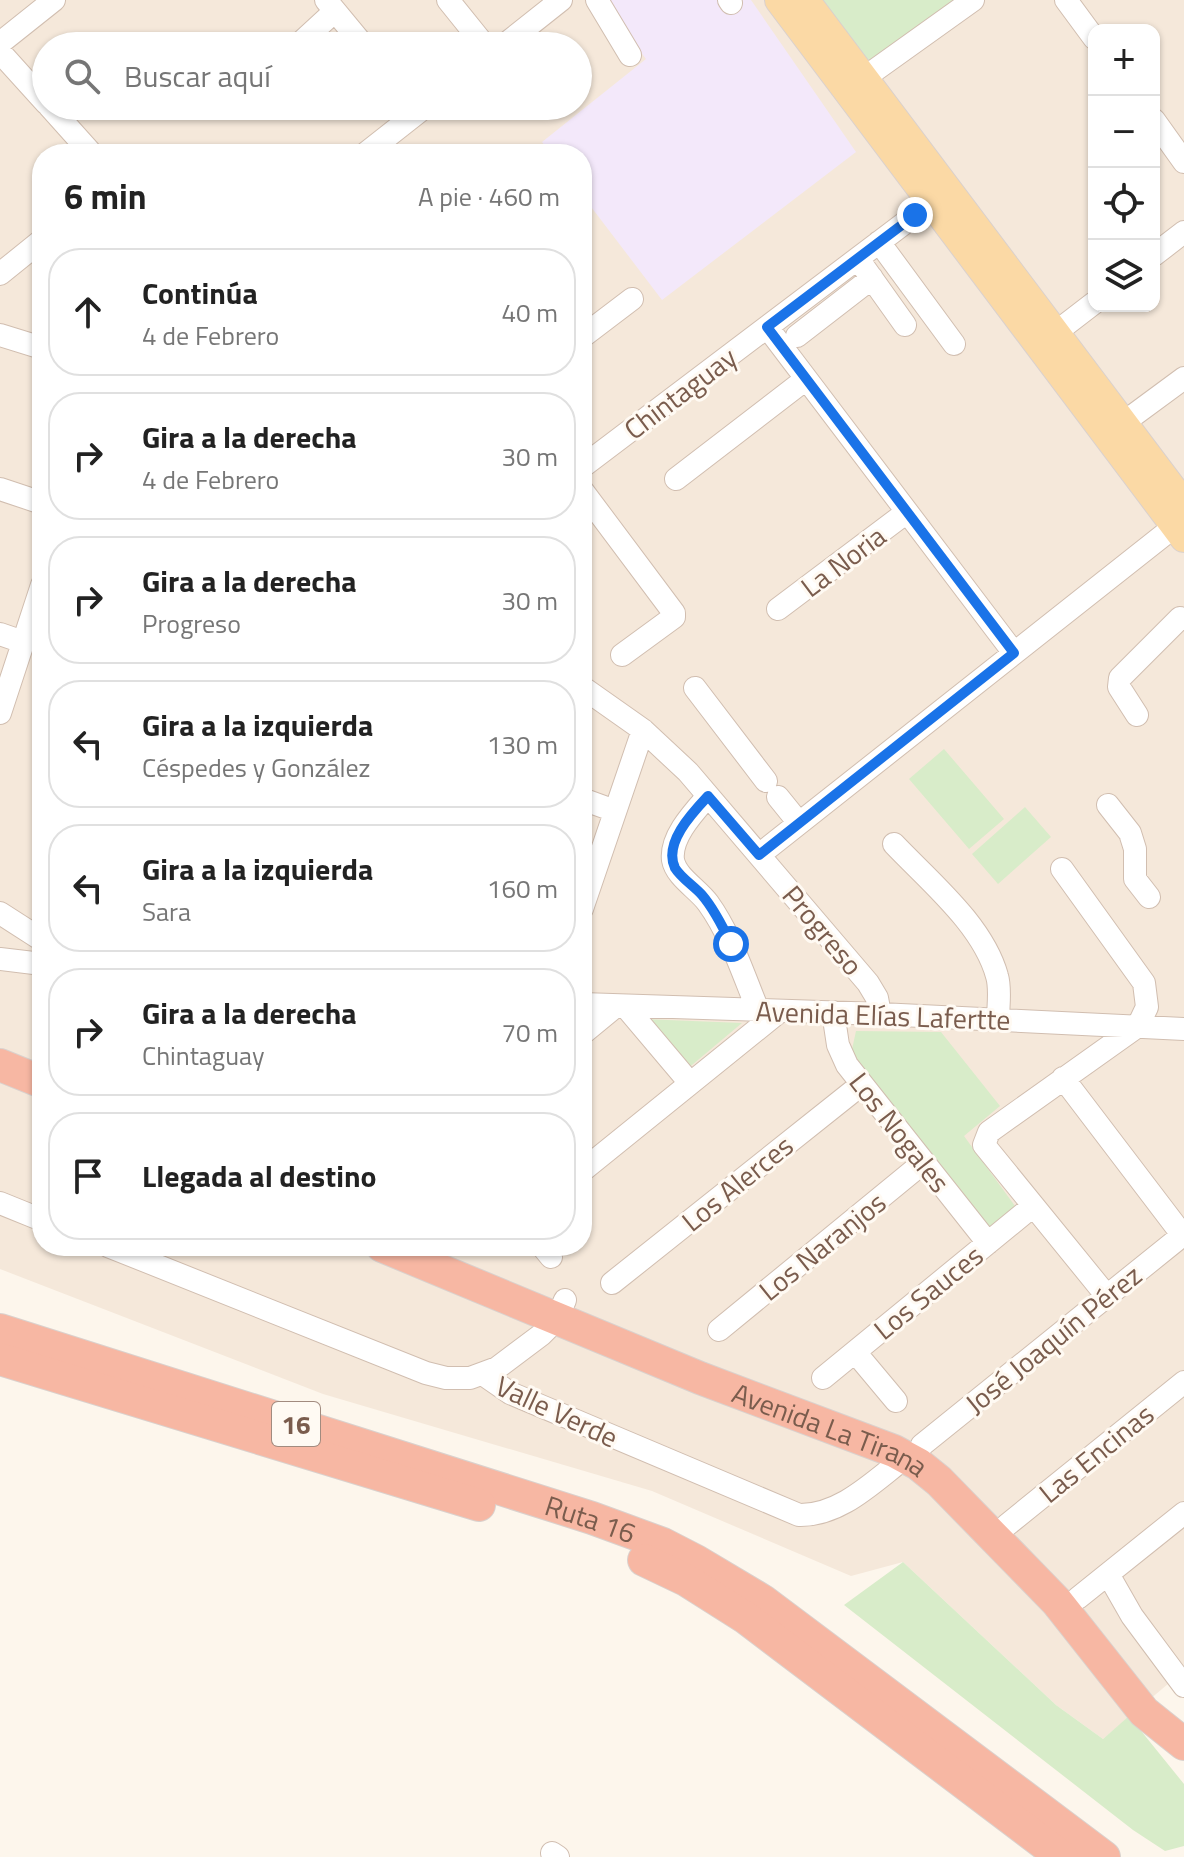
<!DOCTYPE html>
<html lang="es">
<meta charset="utf-8">
<style>
body{margin:0;font-family:"Titillium Web",sans-serif;background:#f2f2f2;color:#222}
.controls{position:absolute;right:24px;top:24px;display:grid;overflow:hidden;border-radius:16px;box-shadow:0 2px 6px #0004}
.controls button{width:72px;height:72px;display:grid;place-items:center;padding:0;border:0;border-bottom:2px solid #e0e0e0;background:#fff;color:#222;font:40px sans-serif}
.stop{position:absolute;width:24px;height:24px;margin:-18px;border:6px solid #1a73e8;border-radius:50%;background:#fff}
.stop.end{background:#1a73e8;border-color:#fff;box-shadow:0 2px 8px #0008}
.list{margin:0;padding:0;list-style:none}
h2{display:flex;justify-content:space-between;align-items:center;height:104px;margin:0;padding:0 32px;font-size:34px}
h2 small{font-size:26px;font-weight:400;color:#767676}
.list li{display:grid;grid-template-columns:52px 1fr auto;gap:24px;align-items:center;box-sizing:border-box;height:128px;margin:0 16px 16px;padding:0 16px;border:2px solid #e0e0e0;border-radius:32px}
.list b{display:block;font-size:30px;white-space:nowrap}
.list p{margin:0;font-size:26px;white-space:nowrap;color:#767676}
.list em{font-size:26px;font-style:normal;color:#767676}
.icon{flex:none;width:44px;height:44px;fill:none;stroke:currentColor;stroke-width:2;stroke-linecap:round;stroke-linejoin:round}
.map{position:relative;flex:none;width:1184px;height:1857px;overflow:hidden}
.search{position:absolute;background:#fff;box-shadow:0 2px 6px #0004;left:32px;top:32px;width:560px;height:88px;display:flex;align-items:center;gap:20px;box-sizing:border-box;padding:0 28px;border-radius:44px;color:#767676;font-size:30px}
.panel{position:absolute;background:#fff;box-shadow:0 2px 6px #0004;left:32px;top:144px;width:560px;height:1112px;border-radius:32px}
.map>svg:first-child{display:block}
.residential{fill:#f5e8da;fill-rule:evenodd}
.education{fill:#f3e8fa}
.green{fill:#d8ecc9}
.lines{fill:none;stroke-linecap:round;stroke-linejoin:round}
.minor-casing{stroke:#d1beb0;stroke-width:24}
.major-casing{stroke:#dad1cd;stroke-width:30}
.highway-casing{stroke:#dad1cd;stroke-width:34}
.minor{stroke:#fff;stroke-width:22}
.major{stroke:#fbd9a5;stroke-width:28}
.highway{stroke:#f7b7a3;stroke-width:32}
.route{stroke:#1a73e8;stroke-width:10}
.labels{text-anchor:middle;dominant-baseline:central;stroke-width:6;stroke-linejoin:round;paint-order:stroke}
.shield{fill:#fffaf3;stroke:#a28b7f;stroke-width:2}
.shield-label{font-size:26px;font-weight:bold;fill:#7a5c4d}
.street-label{font-size:28px;fill:#7a5c4d;stroke:#fffaf3}
</style>
<div class="map">
<svg width="1184" height="1857" viewBox="0 0 1184 1857">
<rect width="100%" height="100%" fill="#fdf6ec"/>
<path class="residential" d="M0,0h1184v1686l-9,-8 -72,61 -47,-34 -153,-143 -52,14 -199,-85 -329,-97 -323,-125zM1094,30h60v276h-60zM46,46h532v60h-532zM42,154h540v1092h-540z"/>
<path class="education" d="M602,0h149l105,152 -194,148 -80,-105v-41h-31l-9,-12 104,-83z"/>
<path class="green" d="M819,0h142l-92,67z
M944,749l60,70 -35,30 -60,-70z
M1025,807l26,30 -53,47 -26,-30z
M643,1019l99,4 -56,47z
M856,1031l85,1 59,74 -36,30 51,70 -28,23 -136,-175z
M903,1562l153,143 47,34 26,-23 55,68v62l-19,5 -32,-21 -289,-225z"/>
<g class="lines">
<g class="minor-casing">
<path id="minor" d="M326,0l38,46
M448,0l37,46
M597,0l33,55
M729,0l2,3
M1066,0l28,38
M0,43l54,-43
M297,46l38,-35
M503,46l58,-46
M0,52l46,51
M864,78l109,-78
M49,106l43,48
M1154,120l30,42
M365,154l61,-48
M879,242l75,102
M1154,255l30,-23
M863,266l42,59
M0,274l42,-34
M767,327l247,326
M1055,333l39,-30
M0,335l42,13
M797,336l75,-58
M582,337l50,-38
M1123,423l61,-45
M582,467l349,-264
M676,479l130,-100
M0,489l42,14
M582,490l92,123v4l-52,38
M778,609l129,-97
M0,634l23,8
M582,687l61,43 45,42 180,211 9,15 3,16
M695,688l71,93
M0,713l42,-128
M1137,715l-18,-28 1,-9 60,-60 4,1
M708,796c-14,16 -38,41 -35,64 3,17 25,29 35,43 23,32 35,71 50,107
M778,797l21,26
M582,799l33,12
M1108,805l22,28 5,16v30l14,18
M894,844c36,38 89,81 103,132 4,13 1,30 1,44
M759,855l425,-336
M1062,869l82,114 3,24 -9,19 -149,106 -5,13 122,150
M582,909l61,-179
M0,913l42,27
M0,959l42,5
M582,1004l298,10 304,15
M625,1006l65,77
M833,1012l5,33 9,20 141,178
M582,1034l34,-28
M1063,1078l121,159
M582,1171l198,-160
M0,1203l42,17
M108,1246l318,127 20,5h24l27,-10 44,-33 16,-16 8,-19
M542,1246l9,11
M612,1283l250,-199
M719,1330l205,-168
M855,1352l41,49
M484,1375l26,18 289,122c42,1 76,-35 107,-58
M823,1378l210,-172
M922,1445l262,-211
M1007,1525l177,-143
M1108,1574l24,42 52,70
M1078,1598l106,-85
M552,1853l6,4"/>
</g>
<g class="major-casing">
<path id="major" d="M779,0l405,538
M805,0l379,504"/>
</g>
<g class="highway-casing">
<g id="highway">
<path d="M0,1065l42,17"/>
<path id="s1" d="M382,1246l318,132 194,73 24,13 21,17 118,121 87,110 40,32"/>
<path id="s2" d="M0,1330l592,188 71,26 33,17 67,40 341,256"/>
<path d="M0,1359l479,146"/>
<path d="M644,1560l42,20 60,38 316,239"/>
</g>
</g>
<use href="#minor" class="minor"/>
<use href="#major" class="major"/>
<use href="#highway" class="highway"/>
</g>
<g class="lines">
<path class="route" d="M731,944c-8,-17 -17,-35 -29,-49 -8,-9 -21,-17 -27,-27 -12,-25 18,-56 33,-72l51,59 255,-202 -247,-326 148,-112"/>
</g>
<g class="labels">
<rect class="shield" x="272" y="1402" width="48" height="44" rx="6"/>
<g class="shield-label">
<text x="296" y="1424">16</text>
</g>
<g class="street-label">
<text transform="translate(680 393) rotate(-37)">Chintaguay</text>
<text transform="translate(843 561) rotate(-37)">La Noria</text>
<text transform="translate(823 930) rotate(50)">Progreso</text>
<text transform="translate(883 1015) rotate(2)">Avenida Elías Lafertte</text>
<text transform="translate(900 1132) rotate(52)">Los Nogales</text>
<text transform="translate(737 1183) rotate(-39)">Los Alerces</text>
<text transform="translate(822 1246) rotate(-39)">Los Naranjos</text>
<text transform="translate(928 1292) rotate(-39)">Los Sauces</text>
<text transform="translate(1053 1339) rotate(-39)">José Joaquín Pérez</text>
<text transform="translate(557 1411) rotate(25)">Valle Verde</text>
<text stroke="none"><textPath href="#s1" startOffset="484">Avenida La Tirana</textPath></text>
<text transform="translate(1096 1453) rotate(-39)">Las Encinas</text>
<text stroke="none"><textPath href="#s2" startOffset="620">Ruta 16</textPath></text>
</g>
</g>
</svg>
<div class="controls">
<button>+</button>
<button>−</button>
<button><svg class="icon" aria-label="locate" viewBox="0 0 24 24"><circle cx="12" cy="12" r="6"/><path d="M12 2v4M12 18v4M2 12h4M18 12h4"/></svg></button>
<button><svg class="icon" aria-label="layers" viewBox="0 0 24 24"><path d="M12 4l9 5-9 5-9-5zM3 14l9 5 9-5"/></svg></button>
</div>
<div class="stop" style="left:731px;top:944px"></div>
<div class="stop end" style="left:915px;top:215px"></div>
<div class="search"><svg class="icon" aria-label="search" viewBox="0 0 24 24"><circle cx="10" cy="10" r="6"/><path d="M15 15l6 6"/></svg>Buscar aquí</div>
<section class="panel">
<h2>6 min<small>A pie · 460 m</small></h2>
<ul class="list">
<li><svg class="icon" aria-label="ahead" viewBox="0 0 24 24"><path d="M12 20V5M6 11l6-6 6 6"/></svg><div><b>Continúa</b><p>4 de Febrero</p></div><em>40 m</em></li>
<li><svg class="icon" aria-label="right" viewBox="0 0 24 24"><path d="M7 20v-9h11M14 6l5 5-5 5"/></svg><div><b>Gira a la derecha</b><p>4 de Febrero</p></div><em>30 m</em></li>
<li><svg class="icon" aria-label="right" viewBox="0 0 24 24"><path d="M7 20v-9h11M14 6l5 5-5 5"/></svg><div><b>Gira a la derecha</b><p>Progreso</p></div><em>30 m</em></li>
<li><svg class="icon" aria-label="left" viewBox="0 0 24 24"><path d="M17 20v-9H6M10 6l-5 5 5 5"/></svg><div><b>Gira a la izquierda</b><p>Céspedes y González</p></div><em>130 m</em></li>
<li><svg class="icon" aria-label="left" viewBox="0 0 24 24"><path d="M17 20v-9H6M10 6l-5 5 5 5"/></svg><div><b>Gira a la izquierda</b><p>Sara</p></div><em>160 m</em></li>
<li><svg class="icon" aria-label="right" viewBox="0 0 24 24"><path d="M7 20v-9h11M14 6l5 5-5 5"/></svg><div><b>Gira a la derecha</b><p>Chintaguay</p></div><em>70 m</em></li>
<li><svg class="icon" aria-label="arrive" viewBox="0 0 24 24"><path d="M6 21V4h12l-3 4 3 4H6"/></svg><div><b>Llegada al destino</b></div></li>
</ul>
</section>
</div>
